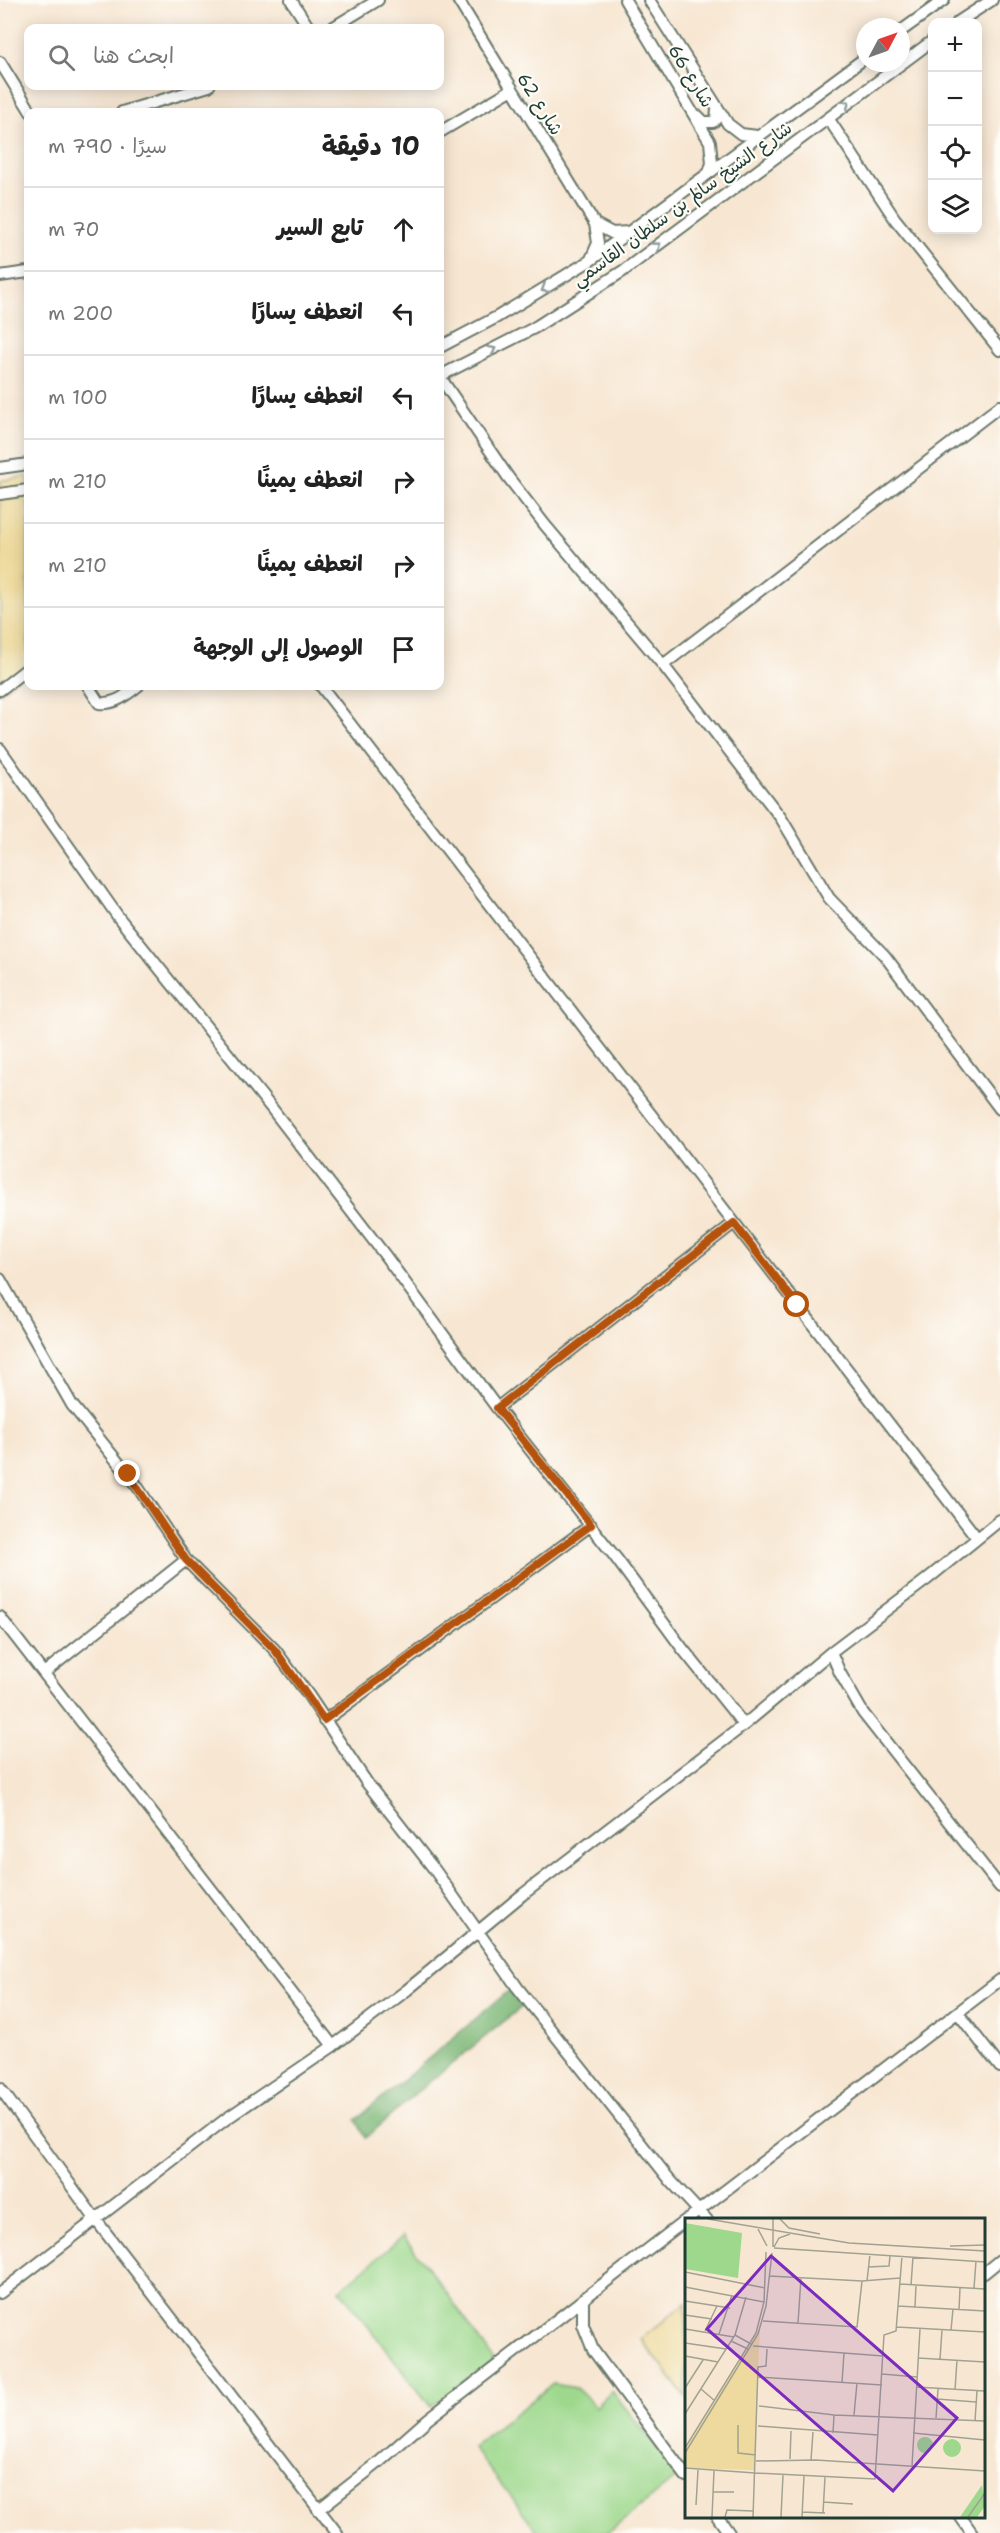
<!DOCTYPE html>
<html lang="ar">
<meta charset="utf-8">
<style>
body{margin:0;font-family:"Shantell Sans","Playpen Sans Arabic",sans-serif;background:#f6f6f6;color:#222;direction:rtl}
.controls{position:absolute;right:18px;top:18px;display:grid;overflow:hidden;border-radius:12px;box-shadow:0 3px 15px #0003}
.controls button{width:54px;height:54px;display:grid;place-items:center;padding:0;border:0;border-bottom:2px solid #e0e0e0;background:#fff;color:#222;font:30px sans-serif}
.compass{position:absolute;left:856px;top:18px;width:54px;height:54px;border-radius:50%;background:#fff;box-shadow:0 3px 15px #0003;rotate:49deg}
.stop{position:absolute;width:18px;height:18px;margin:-14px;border:4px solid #b45309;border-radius:50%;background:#fff}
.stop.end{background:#b45309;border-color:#fff;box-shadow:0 2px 6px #0008}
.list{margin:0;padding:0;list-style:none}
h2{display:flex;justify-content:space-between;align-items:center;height:78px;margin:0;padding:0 24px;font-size:26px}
h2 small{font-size:20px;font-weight:400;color:#767676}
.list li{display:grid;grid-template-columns:39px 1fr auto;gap:18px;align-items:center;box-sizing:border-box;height:84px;padding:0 24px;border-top:2px solid #e0e0e0}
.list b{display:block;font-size:22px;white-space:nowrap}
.list em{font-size:20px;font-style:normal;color:#767676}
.icon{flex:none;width:33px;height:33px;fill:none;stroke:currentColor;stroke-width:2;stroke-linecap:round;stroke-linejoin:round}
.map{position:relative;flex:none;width:1000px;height:2533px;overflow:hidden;direction:ltr}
.search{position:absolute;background:#fff;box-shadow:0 3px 15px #0003;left:24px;top:24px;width:420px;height:66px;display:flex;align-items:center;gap:15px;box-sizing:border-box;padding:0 21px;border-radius:12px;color:#767676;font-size:22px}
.panel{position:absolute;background:#fff;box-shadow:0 3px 15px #0003;left:24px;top:108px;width:420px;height:582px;border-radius:12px;direction:rtl}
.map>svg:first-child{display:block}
.green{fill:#9dd88c;stroke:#5e8a60;stroke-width:1.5}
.forest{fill:#7eb878;stroke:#4e7a56;stroke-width:1.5}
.sand{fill:#eeda9e;stroke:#868c69;stroke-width:1.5}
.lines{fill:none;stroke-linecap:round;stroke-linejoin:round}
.minor-casing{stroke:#6b786b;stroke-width:14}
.minor{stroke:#fff;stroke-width:10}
.oneway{stroke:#8f9e9a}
.route{stroke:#b45309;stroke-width:8}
.labels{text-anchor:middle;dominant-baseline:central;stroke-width:4.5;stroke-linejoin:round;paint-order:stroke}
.street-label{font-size:18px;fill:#1f3d34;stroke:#fdfcf7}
.inset-road{fill:none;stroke:#a1a292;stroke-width:1.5}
.view{fill:#7b2cbf;fill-opacity:0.15;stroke:#7b2cbf;stroke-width:3}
.inset-edge{fill:none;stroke:#1f3d34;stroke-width:3}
</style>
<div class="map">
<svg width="1000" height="2533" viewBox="0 0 1000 2533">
<rect width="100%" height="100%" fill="#fdfcf7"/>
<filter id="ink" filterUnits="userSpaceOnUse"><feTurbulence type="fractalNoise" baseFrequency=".0167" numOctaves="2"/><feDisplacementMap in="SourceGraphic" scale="12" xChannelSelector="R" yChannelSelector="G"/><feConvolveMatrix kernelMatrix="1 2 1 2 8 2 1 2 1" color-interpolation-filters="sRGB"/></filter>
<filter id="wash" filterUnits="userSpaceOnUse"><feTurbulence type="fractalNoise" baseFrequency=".008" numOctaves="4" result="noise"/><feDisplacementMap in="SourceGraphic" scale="24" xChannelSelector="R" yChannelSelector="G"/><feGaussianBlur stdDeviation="1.35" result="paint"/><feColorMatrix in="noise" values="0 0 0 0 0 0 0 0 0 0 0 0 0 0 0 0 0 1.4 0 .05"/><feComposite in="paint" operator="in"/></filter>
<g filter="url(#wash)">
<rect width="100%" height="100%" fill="#f7e6d1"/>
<path class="green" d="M403,2236l36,46 55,78 -63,47 -91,-117z
M553,2384l23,4 20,19 16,-16 67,84 -71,58h-69l-67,-86z"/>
<path class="forest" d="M512,1988l12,17 -108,88 -50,45 -10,-18z"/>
<path class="sand" d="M28,476v194l-28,23v-212z
M686,2303v94l-45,-58z"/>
</g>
<g filter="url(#ink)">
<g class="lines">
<g class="minor-casing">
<path id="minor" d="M291,0l18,28
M458,0l137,224 3,19 -7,16
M625,0l85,142 2,21 -3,10
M649,0l79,124 13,10 16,2
M958,22l34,-22
M332,28l46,-28
M901,31l43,-31
M0,62l31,50
M122,112l87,-26
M698,116l6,6h9l3,-3 1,-9
M828,118l67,101 105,131
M440,132l71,-42
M595,224l17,9 16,-1
M0,276l28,-4
M440,347l57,-30 94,-57 274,-202
M440,376l94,-48 89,-57 309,-230
M440,377l68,100 37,48 118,140 118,153 48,80 56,58 115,153
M0,468l28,-4
M0,494l28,-4
M663,665l337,-259
M88,686l11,17c16,2 27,-8 39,-17
M321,686l656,852
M0,690l28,-22
M0,749l119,169 154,192 111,144 113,154 119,150 66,90 62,77
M0,1279l72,126 65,81 49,74 89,90 34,46 58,87 67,86 83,118 153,193 37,40
M497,1408l237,-185
M0,1617l333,429
M831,1652l9,21 23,40 137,174
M44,1673l142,-113
M324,1721l267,-196
M958,2013l42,54
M0,2088l96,132 241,313
M692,2216l308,-236
M984,2273l16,-13
M0,2293l226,-174 107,-73 74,-56 115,-95 222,-170 87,-73 95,-72 74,-60
M583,2299v26l10,25 93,126
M318,2510l60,-47 50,-44 258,-199
M717,2516l12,17
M960,2516l12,17"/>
</g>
<use href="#minor" class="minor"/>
</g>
<defs><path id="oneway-chevron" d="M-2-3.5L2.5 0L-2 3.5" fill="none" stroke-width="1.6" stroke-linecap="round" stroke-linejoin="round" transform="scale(1.5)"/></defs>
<g class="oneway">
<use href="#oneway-chevron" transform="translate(846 104) rotate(-36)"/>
<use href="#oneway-chevron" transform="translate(657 246) rotate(-36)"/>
<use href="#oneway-chevron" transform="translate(545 289) rotate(148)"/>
<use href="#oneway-chevron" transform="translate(492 350) rotate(-27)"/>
</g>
</g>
<g class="lines" filter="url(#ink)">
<path class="route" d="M128,1474l58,86 89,90 49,70 267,-195 -94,-117 237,-185 63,82"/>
</g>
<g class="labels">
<g class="street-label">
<text transform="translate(691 76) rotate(59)">شارع 66</text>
<text transform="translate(540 104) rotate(58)">شارع 62</text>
<text transform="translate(682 204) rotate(-36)">شارع الشيخ سالم بن سلطان القاسمي</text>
</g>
</g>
<g transform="translate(685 2218)">
<rect width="300" height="300" fill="#f7e6d1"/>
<path d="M0,5l57,10 -4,45 -53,-9zM232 227a8 8 0 1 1 16 0a8 8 0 1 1-16 0ZM258 230a9 9 0 1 1 18 0a9 9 0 1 1-18 0ZM297,267l3,21 -8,11h-17z" fill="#9dd88c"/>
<path d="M75,109l-6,143 -69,-2v-18z" fill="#eeda9e"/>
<path class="inset-road" d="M23,1l141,24 136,8M95,1l9,9 31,6M73,11l9,17M265,28l35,-1M88,29v-28M89,29l5,-9 11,-4M89,30l211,14M183,49l21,-1 1,-10M0,54l80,16M84,58l93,5 38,-3M182,63l3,-27M215,66l85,5M226,67l2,-28M0,69l79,15M289,70l2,-27M0,83l45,7M213,88l87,5M230,89l1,-22M274,92l1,-22M0,97l27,4M78,103l94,6 5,-46M113,105l3,-45M212,109l88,5M0,111l49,8M266,112l2,-21M20,113l12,-25M34,116l13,-39M50,117l16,9M46,123l17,8M0,125l41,6M68,128l130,10M0,138l33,6M233,140l67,4M255,141l2,-29M197,156l35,3M73,159l124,8M157,165l2,-30M231,169l69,4M0,170l18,-28M16,171l14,12M270,172l2,-30M252,181l39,3M74,188l75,9 151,6M0,196l50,-79 11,-38M169,197l3,-32M251,200l2,-29M290,203l2,-30M53,207v28l18,2M73,208l120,9M148,215l1,-18M228,215l72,7M0,230l71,-115 8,-31 2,-50M0,235l73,-119 8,-28 6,-53M105,241l1,-28M126,242l2,-28M71,243l60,-1 169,11M227,248l8,-137M0,250l70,5M70,255l120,6 9,-144 12,-4 6,-75M28,274h21M138,284l30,2M11,287l2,-35M117,294l23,1M138,295l2,-36M27,299l2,-46M40,299l2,-7 26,1M68,299l5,-150 8,-1 1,-17M96,299l2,-42M117,299l2,-41M283,299l17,-24"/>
<path class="view" d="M86,38l186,162 -64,73 -186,-162z"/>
<rect width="300" height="300" class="inset-edge"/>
</g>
</svg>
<div class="controls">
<button>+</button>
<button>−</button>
<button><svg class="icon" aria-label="locate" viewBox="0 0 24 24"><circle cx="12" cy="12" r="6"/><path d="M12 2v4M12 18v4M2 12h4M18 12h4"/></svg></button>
<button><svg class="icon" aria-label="layers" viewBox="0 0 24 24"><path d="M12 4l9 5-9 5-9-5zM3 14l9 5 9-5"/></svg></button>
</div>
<svg class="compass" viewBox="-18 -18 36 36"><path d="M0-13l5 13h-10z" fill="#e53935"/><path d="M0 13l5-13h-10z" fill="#767676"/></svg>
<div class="stop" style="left:797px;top:1305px"></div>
<div class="stop end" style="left:128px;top:1474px"></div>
<div class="search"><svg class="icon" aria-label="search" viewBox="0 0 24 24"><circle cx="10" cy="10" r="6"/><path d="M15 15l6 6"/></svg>ابحث هنا</div>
<section class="panel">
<h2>10 دقيقة<small>سيرًا · 790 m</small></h2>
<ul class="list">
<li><svg class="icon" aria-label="ahead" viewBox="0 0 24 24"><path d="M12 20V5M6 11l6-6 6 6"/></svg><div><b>تابع السير</b></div><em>70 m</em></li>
<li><svg class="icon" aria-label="left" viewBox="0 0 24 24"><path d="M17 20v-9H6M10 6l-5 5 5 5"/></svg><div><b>انعطف يسارًا</b></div><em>200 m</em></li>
<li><svg class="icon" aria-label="left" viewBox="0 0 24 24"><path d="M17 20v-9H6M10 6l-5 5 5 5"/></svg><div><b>انعطف يسارًا</b></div><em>100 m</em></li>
<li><svg class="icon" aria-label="right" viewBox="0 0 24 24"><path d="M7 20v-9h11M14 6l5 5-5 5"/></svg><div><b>انعطف يمينًا</b></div><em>210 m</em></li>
<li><svg class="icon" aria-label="right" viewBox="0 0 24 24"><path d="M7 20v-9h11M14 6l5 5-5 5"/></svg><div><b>انعطف يمينًا</b></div><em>210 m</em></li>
<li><svg class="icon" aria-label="arrive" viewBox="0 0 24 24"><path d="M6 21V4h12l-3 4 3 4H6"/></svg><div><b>الوصول إلى الوجهة</b></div></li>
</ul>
</section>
</div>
